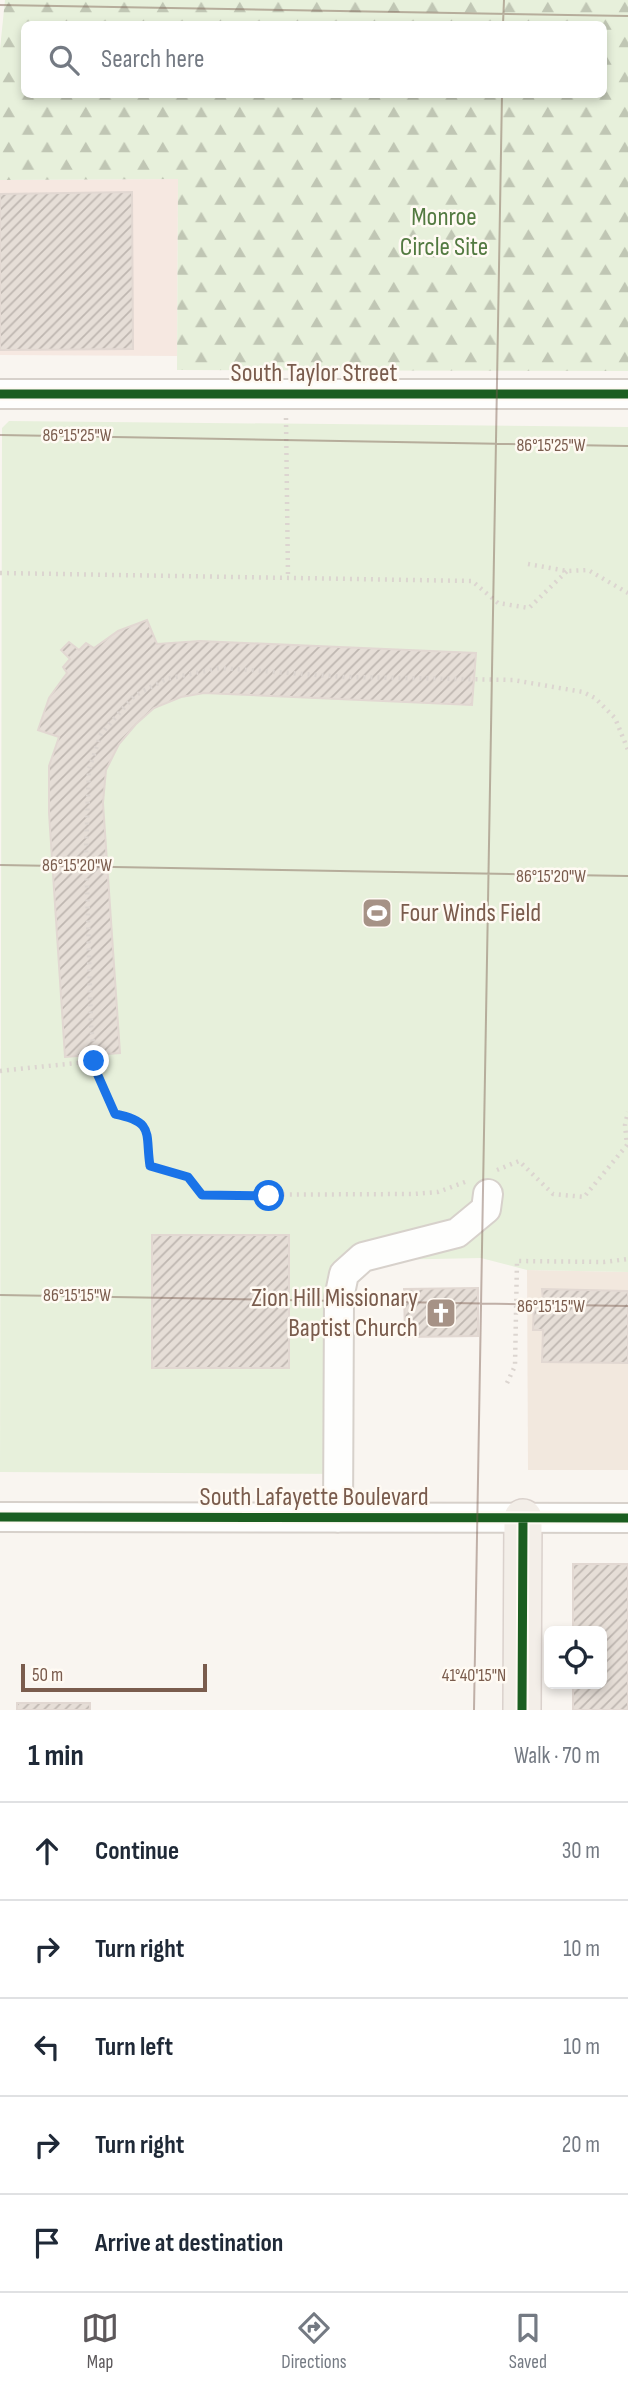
<!DOCTYPE html>
<meta charset="utf-8">
<style>
body{margin:0;font-family:"Sofia Sans Condensed",sans-serif;background:#f6f6f7;color:#1f2937}
.controls{position:absolute;right:21px;bottom:21px;display:grid;overflow:hidden;border-radius:10px;box-shadow:0 4px 10px #0003}
.controls button{width:63px;height:63px;display:grid;place-items:center;padding:0;border:0;border-bottom:2px solid #e0e1e3;background:#fff;color:#1f2937;font:35px sans-serif}
.scale{position:absolute;left:21px;bottom:18px;width:186px;box-sizing:border-box;padding-left:7px;border:4px solid #7a5c4d;border-top:0;font-size:19px;line-height:24px;white-space:nowrap;color:#7a5c4d;-webkit-text-stroke:5px #fffaf3;paint-order:stroke}
.stop{position:absolute;width:21px;height:21px;margin:-16px;border:5px solid #1a73e8;border-radius:50%;background:#fff}
.stop.end{background:#1a73e8;border-color:#fff;box-shadow:0 2px 7px #0008}
.list{margin:0;padding:0;list-style:none}
h2{display:flex;justify-content:space-between;align-items:center;height:91px;margin:0;padding:0 28px;font-size:30px}
h2 small{font-size:23px;font-weight:400;color:#747a83}
.list li{display:grid;grid-template-columns:46px 1fr auto;gap:21px;align-items:center;box-sizing:border-box;height:98px;padding:0 28px;border-top:2px solid #e0e1e3}
.list b{display:block;font-size:26px;white-space:nowrap}
.list em{font-size:23px;font-style:normal;color:#747a83}
.icon{flex:none;width:38px;height:38px;fill:none;stroke:currentColor;stroke-width:2;stroke-linecap:round;stroke-linejoin:round}
.map{position:relative;flex:none;width:628px;height:1710px;overflow:hidden}
.search{position:absolute;background:#fff;box-shadow:0 4px 10px #0003;left:21px;right:21px;top:21px;height:77px;display:flex;align-items:center;gap:18px;box-sizing:border-box;padding:0 24px;border-radius:10px;color:#747a83;font-size:26px}
.sheet{height:581px;background:#fff}
nav{display:flex;justify-content:space-around;align-items:center;box-sizing:border-box;height:98px;border-top:2px solid #e0e1e3;background:#fff;font-size:19px;color:#747a83}
nav a{display:grid;justify-items:center;gap:4px}
nav .on{color:#5c585b}
.map>svg:first-child{display:block}
.residential{fill:#f2e8de}
.commercial{fill:#f6e8e1}
.forest{fill:url(#forest-firs);fill-rule:evenodd}
.park{fill:#e7f0db}
.building{fill:url(#building-hatch);stroke:#e2d8d2;stroke-width:2}
.lines{fill:none;stroke-linecap:round;stroke-linejoin:round}
.minor-casing{stroke:#d7d1cb;stroke-width:32}
.major-casing{stroke:#dad1cc;stroke-width:40}
.path{stroke:#dcd5d0;stroke-width:4.5;stroke-dasharray:2 5;stroke-linecap:butt}
.minor{stroke:#fefefd;stroke-width:28}
.major{stroke:#f3eee8;stroke-width:37}
.cycleway-casing{stroke:#fffaf3;stroke-width:13}
.cycleway{stroke:#1b5e20;stroke-width:9}
.route{stroke:#1a73e8;stroke-width:9}
.ticks{fill:none;stroke:#7a5c4d;stroke-width:2;stroke-opacity:0.45}
.labels{text-anchor:middle;dominant-baseline:central;stroke-width:5;stroke-linejoin:round;paint-order:stroke}
.park-label{font-size:26px;fill:#537a41;stroke:#fffaf3}
.street-label{font-size:26px;fill:#7a5c4d;stroke:#fffaf3}
.poi-label{font-size:26px;fill:#7a5c4d;stroke:#fffaf3;text-anchor:start}
.ticks-label{font-size:18px;text-anchor:middle;fill:#7a5c4d;stroke:#fffaf3;stroke-width:5;stroke-linejoin:round;paint-order:stroke}
</style>
<div class="map">
<svg width="628" height="1710" viewBox="0 0 628 1710">
<defs>
<pattern id="forest-firs" width="22" height="20" patternUnits="userSpaceOnUse" patternTransform="scale(1.75)"><rect width="22" height="20" fill="#e7f0db"/><path d="M5 1l3.5 6h-7zM16 11l3.5 6h-7z" fill="#c0c6b4"/></pattern>
<pattern id="building-hatch" width="6" height="6" patternUnits="userSpaceOnUse" patternTransform="scale(1.75)"><rect width="6" height="6" fill="#e6ded7"/><path d="M-1 1l2-2M0 6l6-6M5 7l2-2" fill="none" stroke="#bfb7b1"/></pattern>
</defs>
<rect width="100%" height="100%" fill="#f9f5f0"/>
<path class="residential" d="M527,1270l101,2v198h-100z"/>
<path class="commercial" d="M178,179l-1,177 -177,-1v-175z"/>
<path class="forest" d="M5,0h623v371l-451,-1 1,-191 -178,1v-131zM24,24h580v70h-580z"/>
<path class="park" d="M9,421l619,6v845l-101,-2 -46,-12 -96,2 -31,20v194l-354,-2 2,-1044z"/>
<path class="building" d="M132,192l1,157 -133,1v-156z
M147,620l10,24 43,-3 276,12 -4,52 -268,-12 -23,4 -27,11 -18,16 -17,20 -13,26 -3,33 17,250 -55,4 -16,-244v-47l10,-29 -21,-7 11,-32 18,-25 -4,-6 7,-8 -9,-9 8,-8 10,8 7,-7 8,5 24,-17z
M152,1235h137v133h-137z
M478,1288v48l-73,1 -1,-48z
M542,1289l86,2v72l-86,-1 1,-32h-10l1,-30h9z
M573,1564h55v146h-55v-26h29v-53h-29z
M17,1703h73v7h-73z"/>
<g class="lines">
<g class="minor-casing">
<path id="minor" d="M0,394h628
M0,1517l628,1
M338,1518l1,-220 5,-24 19,-17 94,-24 29,-24 2,-15"/>
</g>
<g class="major-casing">
<path id="major" d="M522,1710l1,-192"/>
</g>
<path class="path" d="M286,418l2,160
M528,564l39,7 21,-1 40,23
M0,573l472,8 26,22 31,5 38,-37
M0,1071l95,-10
M497,1170l22,-9 34,33 31,3 43,-52 -2,-20 3,-13
M465,1182l-27,10 -24,2 -211,1 -15,-18 -38,-11c-4,-33 5,-44 -35,-52l-19,-43 -5,-46 -5,-175 3,-81 12,-35 33,-38 32,-17 54,-11 125,9 168,3 70,12 12,6 20,20 13,32
M507,1383l8,-17 2,-105 87,1 24,-3"/>
<use href="#minor" class="minor"/>
<use href="#major" class="major"/>
<g class="cycleway-casing">
<path id="cycleway" d="M0,394h628
M0,1517l628,1
M522,1710l1,-192"/>
</g>
<use href="#cycleway" class="cycleway"/>
</g>
<g class="lines">
<path class="route" d="M94,1061l2,10 19,43c40,8 30,19 35,52l38,11 14,18 67,1"/>
</g>
<path class="ticks" d="M0,5l628,11M503,24l1,-24M0,435l628,11M0,865l628,11M0,1295l628,11M474,1710l28,-1616"/>
<defs>
<g id="stadium-square" transform="scale(1.575)"><rect x="-9" y="-9" width="18" height="18" rx="4" fill="#a69286" stroke="#fffaf3"/><path d="M0-5a6.5 5 0 1 0 0 10a6.5 5 0 1 0 0-10ZM-3.5-1.8h7v3.6h-7Z" fill="#fff"/></g>
<g id="church-square" transform="scale(1.575)"><rect x="-9" y="-9" width="18" height="18" rx="4" fill="#a69286" stroke="#fffaf3"/><path d="M-1.2-6h2.4v3.5h3.3v2.4h-3.3V6h-2.4V-.1h-3.3v-2.4h3.3Z" fill="#fff"/></g>
</defs>
<g fill-rule="evenodd">
<use href="#stadium-square" x="377" y="913"/>
<use href="#church-square" x="441" y="1313"/>
</g>
<g class="labels">
<g class="park-label">
<text x="444" y="217">Monroe<tspan x="444" dy="30">Circle Site</tspan></text>
</g>
<g class="street-label">
<text x="314" y="373">South Taylor Street</text>
<text x="314" y="1497">South Lafayette Boulevard</text>
</g>
<g class="poi-label">
<text x="400" y="913">Four Winds Field</text>
<text x="418" y="1298" text-anchor="end">Zion Hill Missionary<tspan x="418" dy="30">Baptist Church</tspan></text>
</g>
</g>
<g class="ticks-label">
<text x="77" y="441">86°15'25"W</text>
<text x="551" y="451">86°15'25"W</text>
<text x="77" y="871">86°15'20"W</text>
<text x="551" y="882">86°15'20"W</text>
<text x="77" y="1301">86°15'15"W</text>
<text x="551" y="1312">86°15'15"W</text>
<text x="474" y="1681">41°40'15"N</text>
</g>
</svg>
<div class="controls">
<button><svg class="icon" aria-label="locate" viewBox="0 0 24 24"><circle cx="12" cy="12" r="6"/><path d="M12 2v4M12 18v4M2 12h4M18 12h4"/></svg></button>
</div>
<div class="scale">50 m</div>
<div class="stop" style="left:269px;top:1196px"></div>
<div class="stop end" style="left:94px;top:1061px"></div>
<div class="search"><svg class="icon" aria-label="search" viewBox="0 0 24 24"><circle cx="10" cy="10" r="6"/><path d="M15 15l6 6"/></svg>Search here</div>
</div>
<section class="sheet">
<h2>1 min<small>Walk · 70 m</small></h2>
<ul class="list">
<li><svg class="icon" aria-label="ahead" viewBox="0 0 24 24"><path d="M12 20V5M6 11l6-6 6 6"/></svg><div><b>Continue</b></div><em>30 m</em></li>
<li><svg class="icon" aria-label="right" viewBox="0 0 24 24"><path d="M7 20v-9h11M14 6l5 5-5 5"/></svg><div><b>Turn right</b></div><em>10 m</em></li>
<li><svg class="icon" aria-label="left" viewBox="0 0 24 24"><path d="M17 20v-9H6M10 6l-5 5 5 5"/></svg><div><b>Turn left</b></div><em>10 m</em></li>
<li><svg class="icon" aria-label="right" viewBox="0 0 24 24"><path d="M7 20v-9h11M14 6l5 5-5 5"/></svg><div><b>Turn right</b></div><em>20 m</em></li>
<li><svg class="icon" aria-label="arrive" viewBox="0 0 24 24"><path d="M6 21V4h12l-3 4 3 4H6"/></svg><div><b>Arrive at destination</b></div></li>
</ul>
</section>
<nav>
<a class="on"><svg class="icon" aria-label="map" viewBox="0 0 24 24"><path d="M3 6l6-2 6 2 6-2v14l-6 2-6-2-6 2zM9 4v14M15 6v14"/></svg>Map</a>
<a><svg class="icon" aria-label="directions" viewBox="0 0 24 24"><path d="M12 3l9 9-9 9-9-9zM9 14v-3h6M13 9l2 2-2 2"/></svg>Directions</a>
<a><svg class="icon" aria-label="saved" viewBox="0 0 24 24"><path d="M7 4h10v16l-5-4-5 4z"/></svg>Saved</a>
</nav>
